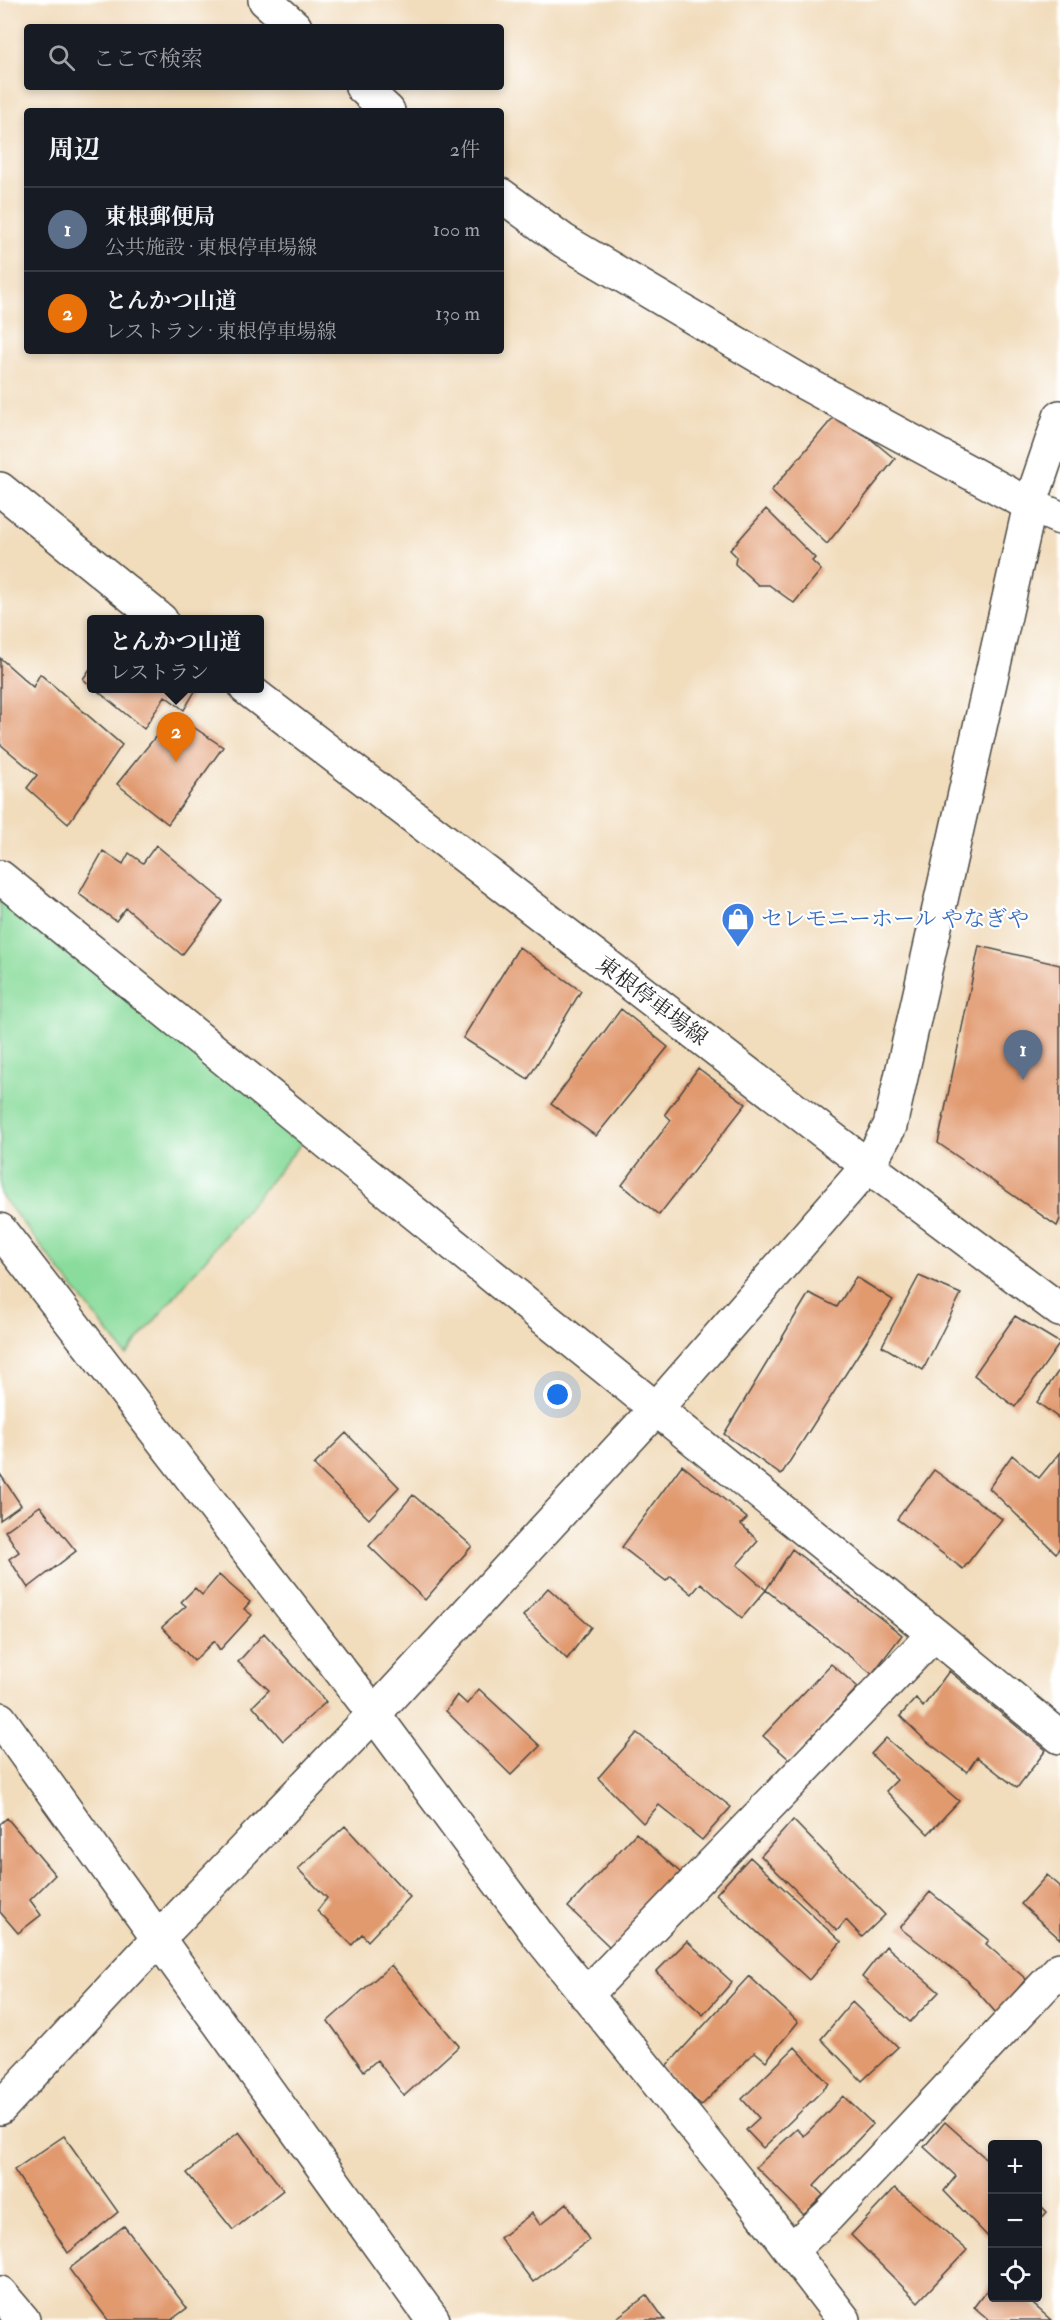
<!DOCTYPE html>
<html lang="ja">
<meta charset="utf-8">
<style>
body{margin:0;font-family:"IM FELL Double Pica","Noto Serif JP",serif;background:#242831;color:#f1f3f6}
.controls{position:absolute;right:18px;bottom:18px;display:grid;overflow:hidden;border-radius:6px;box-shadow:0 3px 9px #0003}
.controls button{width:54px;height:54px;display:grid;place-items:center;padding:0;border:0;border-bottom:2px solid #363941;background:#171b24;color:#f1f3f6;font:30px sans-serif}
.you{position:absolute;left:558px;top:1395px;width:21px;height:21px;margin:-15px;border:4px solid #fff;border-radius:50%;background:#1a73e8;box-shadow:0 0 0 9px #1a73e833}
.badge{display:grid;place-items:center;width:39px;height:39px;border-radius:50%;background:#0b8043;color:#fff;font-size:20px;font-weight:700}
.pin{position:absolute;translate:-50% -50px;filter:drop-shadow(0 2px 3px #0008)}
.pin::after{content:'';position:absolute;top:32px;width:21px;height:18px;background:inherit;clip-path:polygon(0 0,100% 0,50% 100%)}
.popup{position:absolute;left:87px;top:615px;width:177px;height:78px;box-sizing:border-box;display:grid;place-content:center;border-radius:6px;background:#171b24;filter:drop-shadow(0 2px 4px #0005);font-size:20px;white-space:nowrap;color:#9ea1a6}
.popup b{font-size:22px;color:#f1f3f6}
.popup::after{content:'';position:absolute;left:50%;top:100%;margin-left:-12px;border:12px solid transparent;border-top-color:#171b24}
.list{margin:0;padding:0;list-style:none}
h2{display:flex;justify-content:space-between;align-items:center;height:78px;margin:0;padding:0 24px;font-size:26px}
h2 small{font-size:20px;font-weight:400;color:#9ea1a6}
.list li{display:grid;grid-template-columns:39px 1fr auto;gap:18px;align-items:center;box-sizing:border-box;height:84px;padding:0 24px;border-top:2px solid #363941}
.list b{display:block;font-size:22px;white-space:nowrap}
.list p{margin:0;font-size:20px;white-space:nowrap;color:#9ea1a6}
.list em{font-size:20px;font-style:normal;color:#9ea1a6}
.icon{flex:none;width:33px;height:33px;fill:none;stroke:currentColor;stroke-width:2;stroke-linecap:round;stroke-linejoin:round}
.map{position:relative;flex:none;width:1060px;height:2320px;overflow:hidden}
.search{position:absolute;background:#171b24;box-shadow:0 3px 9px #0003;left:24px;top:24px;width:480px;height:66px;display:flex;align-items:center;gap:15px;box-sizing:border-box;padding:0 21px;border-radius:6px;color:#9ea1a6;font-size:22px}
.panel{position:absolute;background:#171b24;box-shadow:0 3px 9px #0003;left:24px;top:108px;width:480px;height:246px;border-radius:6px}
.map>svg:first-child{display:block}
.green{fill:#8adc9c;stroke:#5a8464;stroke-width:1.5}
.building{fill:#e1996e}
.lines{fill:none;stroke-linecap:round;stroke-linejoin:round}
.street-casing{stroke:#494641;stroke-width:36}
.secondary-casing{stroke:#494641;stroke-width:36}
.street{stroke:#fff;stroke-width:33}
.secondary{stroke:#fff;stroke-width:33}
.labels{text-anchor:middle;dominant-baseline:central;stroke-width:4.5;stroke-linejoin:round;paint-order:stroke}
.shop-label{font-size:22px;fill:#366cbe;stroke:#fff;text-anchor:start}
.street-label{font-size:22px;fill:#2b2b2b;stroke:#fff}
</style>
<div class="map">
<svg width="1060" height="2320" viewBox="0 0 1060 2320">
<rect width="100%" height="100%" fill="#fff"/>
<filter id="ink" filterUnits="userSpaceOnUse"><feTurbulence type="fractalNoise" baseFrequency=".0167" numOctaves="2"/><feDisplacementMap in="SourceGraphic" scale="12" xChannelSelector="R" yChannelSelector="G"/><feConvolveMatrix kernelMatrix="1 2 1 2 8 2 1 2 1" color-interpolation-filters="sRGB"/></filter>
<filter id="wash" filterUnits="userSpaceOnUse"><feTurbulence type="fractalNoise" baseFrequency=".008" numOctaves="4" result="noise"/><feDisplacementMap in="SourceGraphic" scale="24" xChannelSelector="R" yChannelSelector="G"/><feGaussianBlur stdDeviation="1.35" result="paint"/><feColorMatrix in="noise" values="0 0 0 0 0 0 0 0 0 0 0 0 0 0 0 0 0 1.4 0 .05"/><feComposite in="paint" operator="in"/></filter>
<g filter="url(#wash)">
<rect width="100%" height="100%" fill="#f1dcbb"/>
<path class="green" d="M0,898l306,240 -180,217 -126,-161z"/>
<g id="blocks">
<path class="building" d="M838,412l57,47 -68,85 -56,-53z
M766,509l49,49 -3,3 9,9 -27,33 -25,-18h-11l-23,-21 1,-8 -6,-6z
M0,658l33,29 7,-13 82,71 -54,79 -41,-36 10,-13 -37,-31z
M92,666v21l-9,-8z
M94,688h103l-13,22 -19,-14 -21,33z
M174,714l49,33 -55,77 -51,-40z
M156,845l67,56 -41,54 -56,-47 -10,13 -37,-27 24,-43 20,13 6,-11 14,10z
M979,946l81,19v254l-3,7 -119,-83z
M519,947l62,44 -53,88 -65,-41z
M621,1009l47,38 -72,89 -45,-32z
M698,1068l48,36 -87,111 -37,-30 49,-65 -6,-6z
M919,1276l42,18 -38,76 -41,-24z
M856,1277l37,23 -112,175 -57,-41 85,-141 28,14z
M1015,1316l45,27 -45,64 -41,-32z
M1060,1369v50l-23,-17z
M346,1433l53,54 -30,32 -55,-54z
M1060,1452v95l-4,6 -67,-65 23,-33 27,23z
M682,1465l65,53 -6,6 17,17 -21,24 29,25 -24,28 -41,-35 -9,11 -21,-18 -5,5 -44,-34z
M934,1470l68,49 -39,50 -66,-50z
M0,1474l21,31 -21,15z
M413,1495l59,51 -47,54 -56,-54z
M40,1506l36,45 -48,37 -19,-29 10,-7 -14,-21z
M792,1549l110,86 -30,39 -106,-84z
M219,1575l31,27 -6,7 8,6 -32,35 -6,-9 -20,20 -32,-34 24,-21 -5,-4 14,-14 7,7z
M548,1588l43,39 -24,32 -44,-43z
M264,1633l62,69 -43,39 -30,-35 16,-16 -31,-28z
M831,1664l27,23 -68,73 -27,-24z
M949,1671l97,79 -29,38 -40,-31 -10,15 -42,-32 -25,-24 16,-18 7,9z
M479,1689l61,57 -29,29 -65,-64 11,-16 10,9z
M637,1733l94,74 -29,33 -43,-35 -16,18 -45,-45z
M886,1738l73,63 -31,33 -42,-43 11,-11 -26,-26z
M7,1818l48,57 -25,25 11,15 -23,18 -18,-21v-88z
M793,1820l92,95 -23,22 -16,-17 -9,11 -76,-75z
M345,1826l65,71 -42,44 -6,-7 -10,11 -35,-34 10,-13 -29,-29z
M636,1833l45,40 -68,77 -45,-43z
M750,1857l91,85 -32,38 -93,-86z
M1047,1875l13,11v53l-39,-35z
M930,1892l59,48 -3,4 40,35 -29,35 -30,-34 -67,-52z
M687,1941l45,41 -29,33 -47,-43z
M886,1946l53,46 -29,30 -48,-45z
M391,1965l68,81 -55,50 -27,-36 -13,11 -36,-50z
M749,1976l49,46 -32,39 -11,-9 -54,54 -36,-38z
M852,2002l46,45 -36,34 -41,-42z
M795,2047l34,37 -66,64 -17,-18 13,-12 -17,-19z
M843,2096l30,28 -59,62 9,9 -19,20 -48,-48 41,-38 7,7z
M945,2122l47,42v77l-48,-50 12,-15 -32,-29z
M239,2132l44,58 -50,40 -46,-57z
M64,2136l54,76 -50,41 -54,-83z
M895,2188l72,62 -49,52 -67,-67z
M567,2203l22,37 -56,42 -33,-44 32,-25 8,12z
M1038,2203l9,9 -9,10z
M124,2226l63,82 -16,12h-63l-39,-51z
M992,2283v15h34l25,22h-62l-15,-13z
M647,2295l18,25h-51z"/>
</g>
</g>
<g filter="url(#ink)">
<use href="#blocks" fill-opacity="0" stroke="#494641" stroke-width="1.5"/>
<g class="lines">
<g class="street-casing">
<path id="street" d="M265,0l30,27
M362,87l26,24
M501,195l63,46 235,139 231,125 30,13
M0,877l934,757
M0,1230l374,484 164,221 202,249 104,136
M586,1995l348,-361 126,103
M0,2108l158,-169
M791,2250l37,-34 232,-247
M0,2293l23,27"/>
</g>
<g class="secondary-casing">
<path id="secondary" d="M0,489l161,131
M246,688l622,478 192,144
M0,1719l433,601
M158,1939l216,-225 281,-304 213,-244 22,-40 140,-621 30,-88"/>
</g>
<use href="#street" class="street"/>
<use href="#secondary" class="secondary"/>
</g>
</g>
<defs>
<g id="shop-pin" transform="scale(1.725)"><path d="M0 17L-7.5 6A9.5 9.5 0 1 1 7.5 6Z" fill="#3f7fe0" stroke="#fff"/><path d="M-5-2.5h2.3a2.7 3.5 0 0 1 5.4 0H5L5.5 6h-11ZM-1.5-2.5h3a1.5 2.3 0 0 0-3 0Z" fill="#fff"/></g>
</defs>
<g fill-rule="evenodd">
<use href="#shop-pin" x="738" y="919"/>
</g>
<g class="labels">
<g class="shop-label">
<text x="761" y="919">セレモニーホール やなぎや</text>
</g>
<g class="street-label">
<text transform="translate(652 1001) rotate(37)">東根停車場線</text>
</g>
</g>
</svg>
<div class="controls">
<button>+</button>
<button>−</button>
<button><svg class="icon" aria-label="locate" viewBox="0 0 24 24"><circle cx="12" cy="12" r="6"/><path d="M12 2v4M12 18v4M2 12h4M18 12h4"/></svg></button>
</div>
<div class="you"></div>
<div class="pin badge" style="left:1023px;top:1080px;background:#5c6f8a">1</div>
<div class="pin badge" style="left:176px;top:762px;background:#e8710a">2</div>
<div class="popup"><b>とんかつ山道</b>レストラン</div>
<div class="search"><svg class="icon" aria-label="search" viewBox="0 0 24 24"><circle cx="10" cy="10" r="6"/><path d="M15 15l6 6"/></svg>ここで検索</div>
<section class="panel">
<h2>周辺<small>2件</small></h2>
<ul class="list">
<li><span class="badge" style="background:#5c6f8a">1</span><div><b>東根郵便局</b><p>公共施設 · 東根停車場線</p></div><em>100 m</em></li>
<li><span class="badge" style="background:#e8710a">2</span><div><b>とんかつ山道</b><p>レストラン · 東根停車場線</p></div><em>130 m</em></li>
</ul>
</section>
</div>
